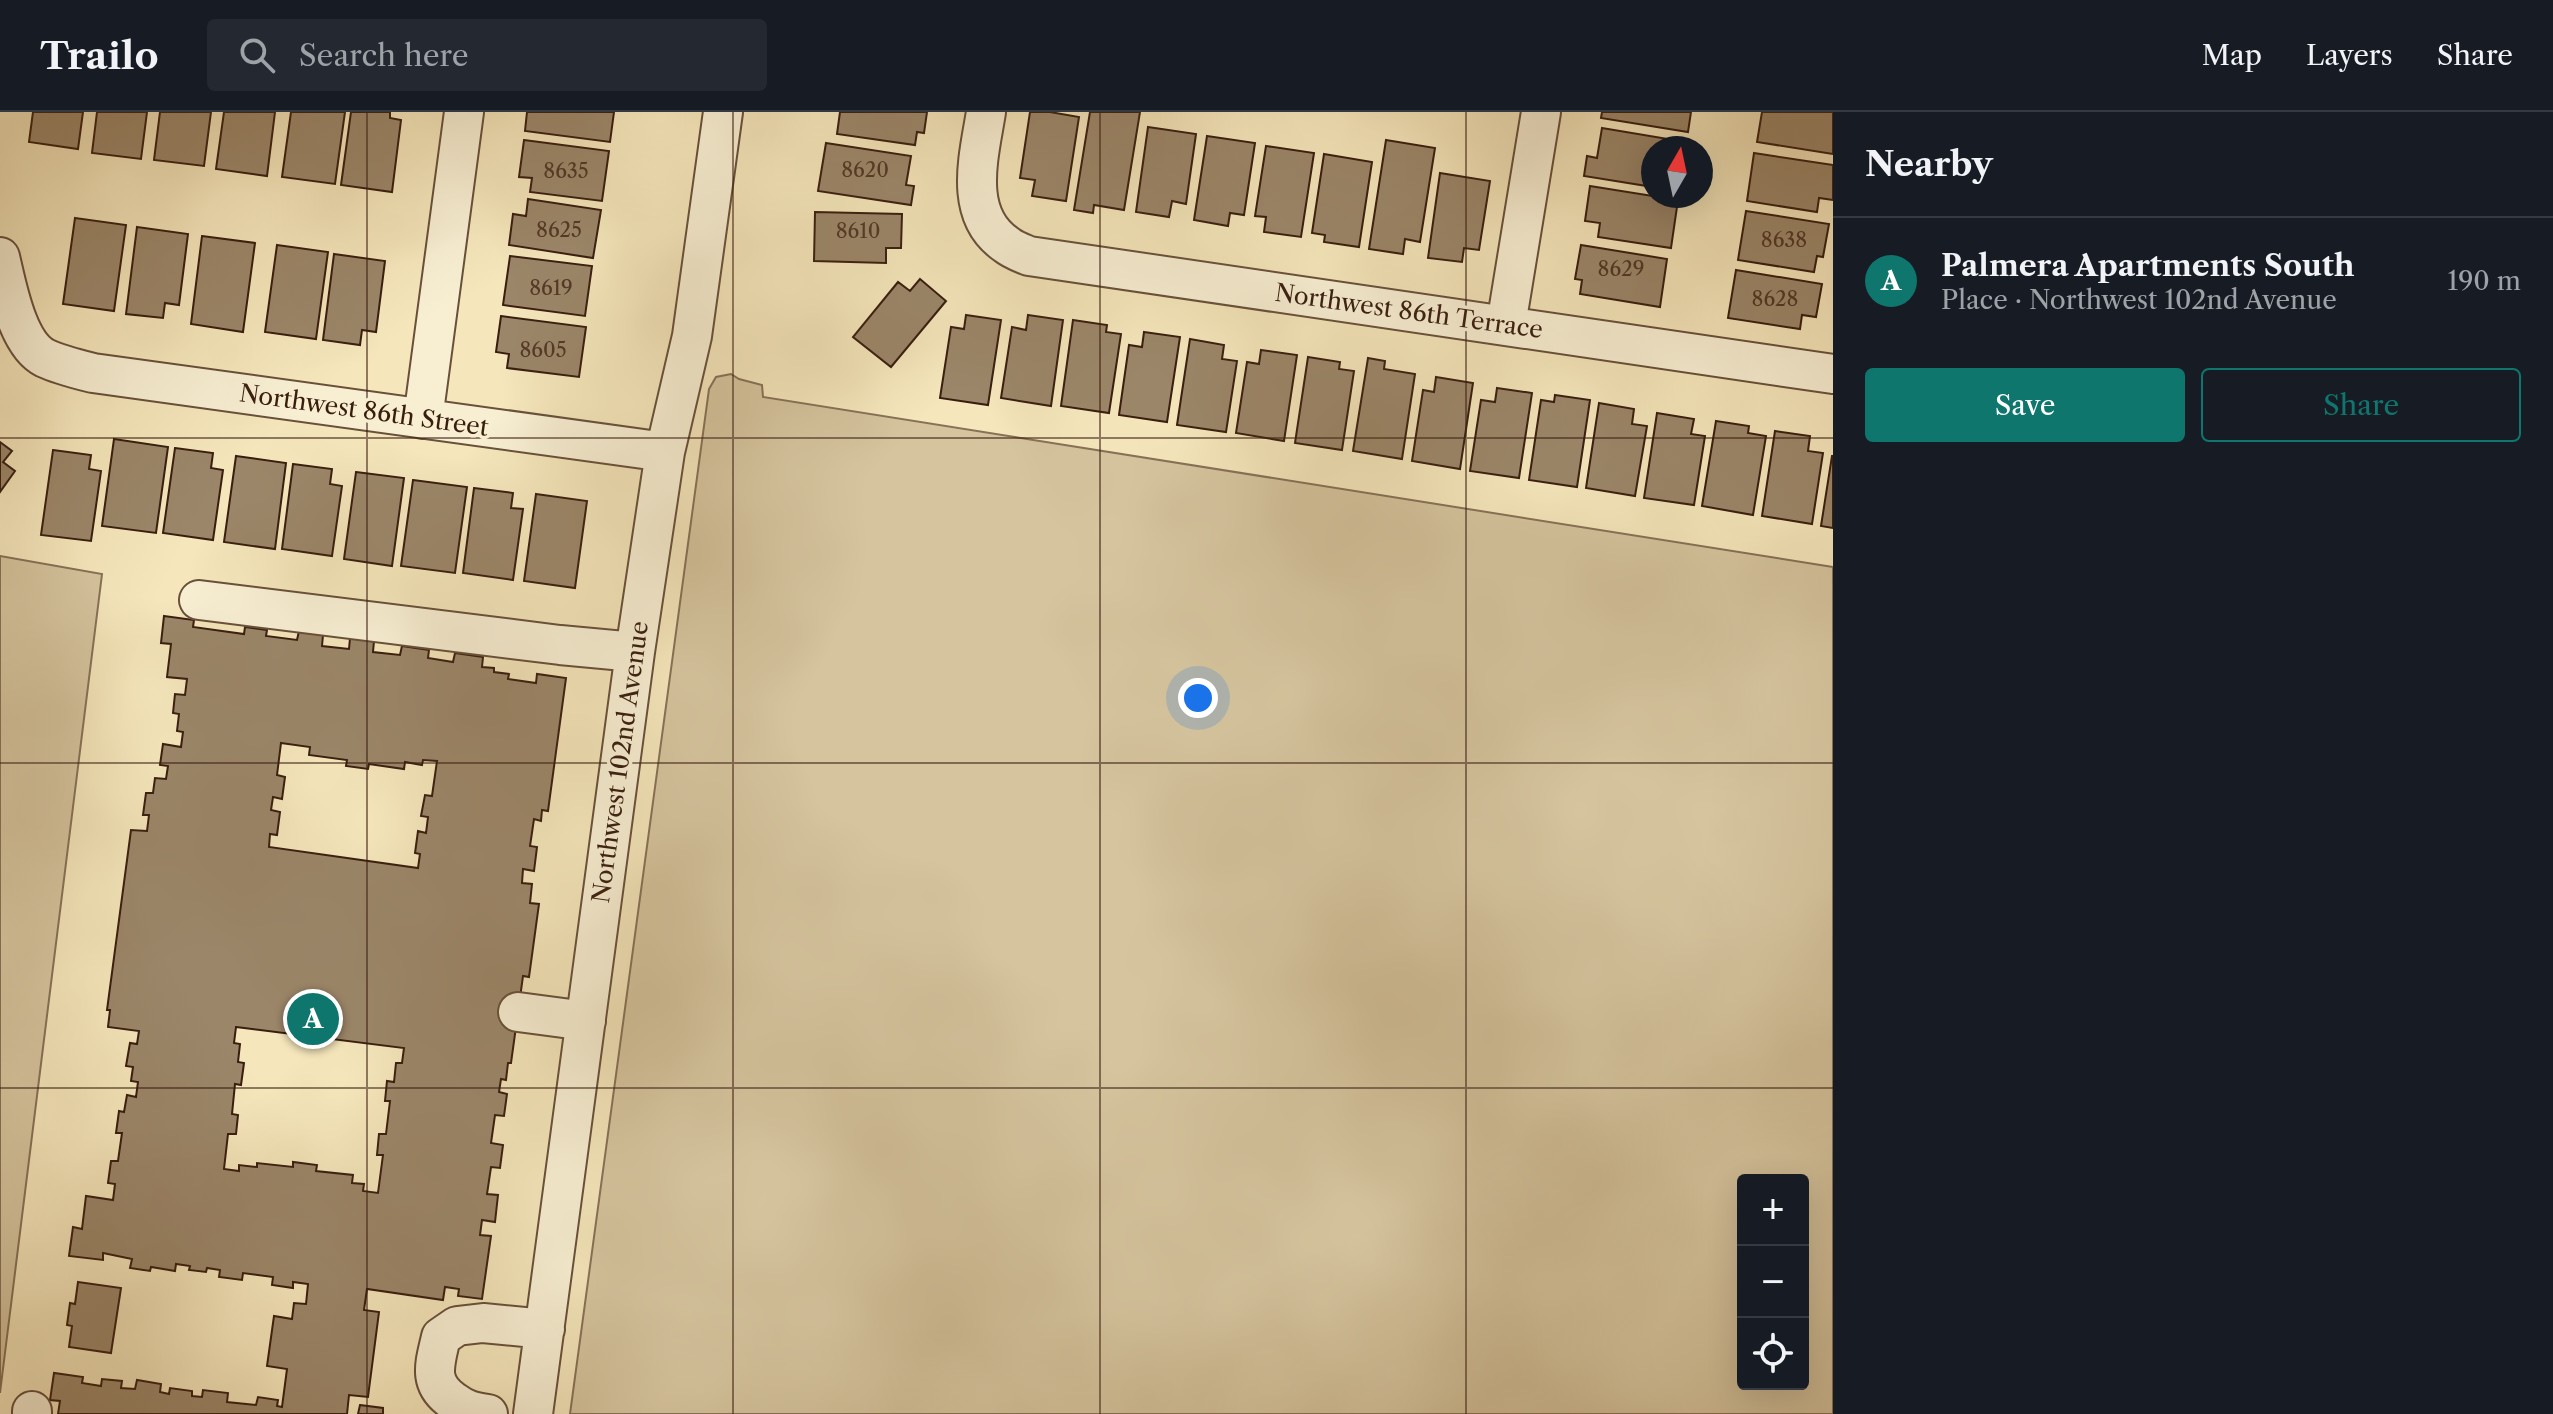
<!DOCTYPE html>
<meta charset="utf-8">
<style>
body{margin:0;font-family:"Libre Caslon Text",serif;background:#242831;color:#f1f3f6}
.controls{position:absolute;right:24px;bottom:24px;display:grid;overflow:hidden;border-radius:8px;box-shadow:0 8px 32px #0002}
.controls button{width:72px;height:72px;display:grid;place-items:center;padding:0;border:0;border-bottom:2px solid #363941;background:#171b24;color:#f1f3f6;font:40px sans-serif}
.compass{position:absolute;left:1641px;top:24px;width:72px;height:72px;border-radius:50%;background:#171b24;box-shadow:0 8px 32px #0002;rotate:9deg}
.you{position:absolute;left:1198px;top:586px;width:28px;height:28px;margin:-20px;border:6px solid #fff;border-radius:50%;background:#1a73e8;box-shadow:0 0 0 12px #1a73e833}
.badge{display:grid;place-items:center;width:52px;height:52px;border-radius:50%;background:#0f766e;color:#fff;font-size:26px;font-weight:700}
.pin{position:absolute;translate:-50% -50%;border:4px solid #fff;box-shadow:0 2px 8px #0006}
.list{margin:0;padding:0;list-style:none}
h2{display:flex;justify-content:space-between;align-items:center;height:104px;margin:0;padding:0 32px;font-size:34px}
h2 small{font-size:26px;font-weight:400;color:#9ea1a6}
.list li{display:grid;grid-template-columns:52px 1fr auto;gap:24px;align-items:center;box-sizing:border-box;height:128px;padding:0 32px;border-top:2px solid #363941}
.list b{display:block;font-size:30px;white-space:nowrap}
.list p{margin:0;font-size:26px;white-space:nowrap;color:#9ea1a6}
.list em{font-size:26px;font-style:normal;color:#9ea1a6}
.actions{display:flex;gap:16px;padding:24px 32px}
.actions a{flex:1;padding:18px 0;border:2px solid #0f766e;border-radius:8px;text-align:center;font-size:28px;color:#0f766e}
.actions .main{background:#0f766e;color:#fff}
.icon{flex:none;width:44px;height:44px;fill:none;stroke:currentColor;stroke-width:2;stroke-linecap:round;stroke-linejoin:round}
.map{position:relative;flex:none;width:1833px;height:1302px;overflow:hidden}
header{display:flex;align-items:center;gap:48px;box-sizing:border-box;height:112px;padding:0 40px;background:#171b24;border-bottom:2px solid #363941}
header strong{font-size:38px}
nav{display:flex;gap:44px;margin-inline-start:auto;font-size:28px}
.search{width:560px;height:72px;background:#242831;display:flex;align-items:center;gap:20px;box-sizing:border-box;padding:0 28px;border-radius:8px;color:#9ea1a6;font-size:30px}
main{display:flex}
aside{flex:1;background:#171b24}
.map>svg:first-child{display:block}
.green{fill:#d5c49e;stroke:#877157;stroke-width:2;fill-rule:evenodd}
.building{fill:#9b8669;stroke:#391e10;stroke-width:2;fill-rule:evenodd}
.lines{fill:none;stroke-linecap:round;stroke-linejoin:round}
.minor-casing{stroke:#68503b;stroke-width:42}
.minor{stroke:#f8efd3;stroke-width:38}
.grid{fill:none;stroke:#391e10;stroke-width:2;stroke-opacity:0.55}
.labels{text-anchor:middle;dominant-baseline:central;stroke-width:7;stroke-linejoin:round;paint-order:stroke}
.number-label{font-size:20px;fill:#523826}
.street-label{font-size:24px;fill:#391e10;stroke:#f8efd3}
</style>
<header>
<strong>Trailo</strong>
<div class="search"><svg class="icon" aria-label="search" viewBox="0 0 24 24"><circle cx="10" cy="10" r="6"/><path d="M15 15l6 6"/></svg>Search here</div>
<nav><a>Map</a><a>Layers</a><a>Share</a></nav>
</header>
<main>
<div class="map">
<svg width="1833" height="1302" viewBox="0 0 1833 1302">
<rect width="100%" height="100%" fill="#f5e6bb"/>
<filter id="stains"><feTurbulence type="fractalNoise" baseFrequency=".0025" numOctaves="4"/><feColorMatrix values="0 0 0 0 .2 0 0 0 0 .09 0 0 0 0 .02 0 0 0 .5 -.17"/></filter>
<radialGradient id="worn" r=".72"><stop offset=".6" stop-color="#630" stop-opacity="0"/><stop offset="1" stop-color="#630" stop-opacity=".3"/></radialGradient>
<path class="green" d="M731,262l8,5 23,6 1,12 1070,170v847h-1263l139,-1025 7,-12zM1743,1068h60v204h-60z
M0,444l102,18 -102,819z"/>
<path class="building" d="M33,0h50l-5,37 -49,-7z
M97,0h50l-6,47 -49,-6z
M160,0h51l-7,54 -50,-6z
M224,0h51l-8,64 -51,-7z
M291,0h54l-10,72 -53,-7z
M351,0h39v6l11,2 -9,72 -51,-7z
M527,0h87l-4,30 -85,-11z
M840,0h87l-3,21 -7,-1 -2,13 -78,-11z
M1030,0h20l29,5 -13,84 -34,-5 3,-16 -15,-2z
M1090,0h50l-16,98 -30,-5 -1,8 -19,-3z
M1602,0h89l-3,20 -87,-14z
M1762,0h71v42l-76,-12z
M1148,15l48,7 -10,70 -14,-3 -3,16 -33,-5z
M1602,16l84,14 -1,6h-32v39l-69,-11 3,-20 10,2z
M1207,24l48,7 -11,72 -14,-2 -2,13 -34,-6z
M524,28l85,11 -7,50 -72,-9 2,-14 -13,-1z
M1386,28l49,8 -15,94 -15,-3 -2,15 -34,-5z
M826,31l85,13 -5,29 8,1 -3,19 -93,-14z
M1266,34l48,7 -13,84 -37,-5 2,-15 -11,-1z
M1754,41l79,12v35l-14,-2 -2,14 -70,-11z
M1324,42l48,8 -13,85 -35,-5 1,-7 -13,-2z
M1440,61l50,8 -11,69 -15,-2 -2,14 -34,-4z
M1590,74l88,14 -7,48 -73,-11 2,-14 -15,-2z
M528,87l73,11 -8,48 -84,-13 4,-31 13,2z
M1746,99l83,13 -6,33 -6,-1 -3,16 -76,-12z
M815,100l87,2 -1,34h-15v15l-72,-2z
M75,106l51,7 -12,86 -51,-7z
M137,115l51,7 -9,71 -14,-2 -2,15 -37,-4z
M202,124l53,7 -12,89 -52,-8z
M277,133l51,7 -12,87 -51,-7z
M1581,133l86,14 -7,48 -80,-13 2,-14 -7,-1z
M334,142l51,7 -9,71 -14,-2 -2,15 -37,-5z
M510,144l82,10 -7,50 -82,-11z
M1736,158l86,14 -6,33 -14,-2 -2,14 -72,-11z
M920,167l26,22 -55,66 -38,-30 45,-55 12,9z
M966,203l35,5 -13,85 -48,-7 11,-71 13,2z
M1028,203l35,5 -12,86 -50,-8 11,-71 14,3z
M501,204l85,11 -7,50 -72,-9 2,-14 -13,-2z
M1073,208l34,5 -1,7 15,2 -12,79 -48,-7z
M1144,220l36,5 -13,85 -48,-7 10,-70 13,2z
M1190,227l34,6 -2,14 15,2 -11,71 -49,-7z
M1261,238l36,5 -13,86 -48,-8 11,-71 12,2z
M1308,245l32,5 -1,7 15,2 -12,79 -47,-7z
M1368,246l17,3 -1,8 31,5 -13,85 -49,-8z
M1436,265l37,6 -13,86 -48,-8 11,-71 11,2z
M1497,276l35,5 -13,85 -49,-7 11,-71 14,2z
M1555,283l35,5 -13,87 -48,-7 12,-80 13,2z
M1599,291l35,6 -2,15 15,2 -12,70 -49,-8z
M1657,301l37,6 -3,15 14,2 -11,69 -50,-7z
M1716,309l33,5 -1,7 18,3 -13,79 -51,-9z
M1775,319l35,5 -2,15 15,2 -11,71 -50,-8z
M114,327l54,8 -12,86 -54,-7z
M0,330l12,9 -9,11 12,9 -15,21z
M175,336l38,5 -2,15 12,2 -10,70 -50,-7z
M53,338l38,5 -2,14 12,2 -10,70 -50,-6z
M236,344l50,7 -11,86 -51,-7z
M1832,344h1v72l-12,-2z
M293,352l39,5 -2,15 12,2 -10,70 -50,-7z
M356,360l48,6 -12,88 -48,-7z
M413,368l54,7 -12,86 -54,-7z
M474,376l39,5 -2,15 12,1 -10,71 -50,-7z
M536,382l51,7 -12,87 -51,-7z
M164,504l30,4 -1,7 51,7 1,-7 22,3 -1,6 31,4 2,-9 24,4 -1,11 27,3 1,-11 24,3 -1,11 27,3 2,-9 27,4 -1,8 25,4 2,-9 28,4 -1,10 12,1v4l15,2 -1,5 28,4 1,-9 29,4 -18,133 -6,-1 -1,11 -7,-2 -4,27 7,1 -3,24 -11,-2 -1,14 10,1 -2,19 9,1 -10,73 -6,-1 -12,87h-3l-2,17 -5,-1 -2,13 8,2 -3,22 -9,-1 -4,28 12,2 -3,23 -9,-1 -4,27 11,1 -3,27 -13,-2 -2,15 11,1 -9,63 -24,-3 1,-7 -14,-2 -2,13 -76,-11 -3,21 15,2 -11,85 -19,-2 -2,19h-289l2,-13 -10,-1 4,-27 29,4 -1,6 19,3 1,-7 20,2 -1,7 14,1 2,-9 24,4 -1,8 9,2 1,-6 22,3v5l10,1 1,-7 25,3 -1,9 29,3 2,-8 20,3 -1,6 5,1 5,-38 -20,-3 7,-50 18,3 2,-16 12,1 2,-20 -15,-2v6l-21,-3 1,-8 -30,-4 -1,7 -23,-3 1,-7 -13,-2 -1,4 -17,-2 1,-4 -14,-2 -1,7 -24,-4 -1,4 -20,-3 2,-9 -29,-6v7l-34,-4 4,-29 9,2 4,-33 27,4 2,-16 -7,-1 3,-22h7l4,-28h-6l3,-22 5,1 3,-17 9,2 2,-15 -7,-1 2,-14 -7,-1 4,-23 7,1 2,-13 -31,-4 2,-17h-3l24,-180 16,1 2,-16h-6l3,-22h7l2,-15 11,1 2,-13 -8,-1 3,-21 18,3 2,-15 -6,-1 2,-17 -6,-1 2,-19 10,1 2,-16 -20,-2 4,-33 -10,-1zM281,631l29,4 -1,8 38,5 -1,6 22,3 1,-5 35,5 1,-7 17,3 1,-5 14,1 -5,35 -7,-1 -4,21 7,1 -2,16 -8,-2 -3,22 5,1 -2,14 -149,-21 1,-13 7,1 3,-23 -9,-2 2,-13 9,2 3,-22 -8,-2zM236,915l168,21 -2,15h-6l-2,19 -7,-1 -2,20h5l-4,33h-7l-2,21h6l-5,38 -15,-2 1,-7 -12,-1 1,-8 -37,-4 1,-6 -24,-3v5l-36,-4v4l-18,-2v6l-15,-2 4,-35h8l2,-19 -6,-1 3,-30 6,1 3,-22 -6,-1 2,-18 -6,-1z
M78,1170l43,6 -10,65 -42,-6 3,-21 -5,-1 3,-22 5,1z
M360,1293l23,3v6h-25z"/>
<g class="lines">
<g class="minor-casing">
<path id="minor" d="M986,0c-7,44 -24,103 21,133 6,5 15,8 22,11l804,118
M0,145c7,29 17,87 45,101 15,7 32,11 48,15l572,79
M1506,213l35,-213
M423,307l41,-307
M199,488l361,45 75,7
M518,900l68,9
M32,1302v-3
M488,1302c-15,-2 -23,-4 -35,-13 -26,-18 -18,-37 -12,-64l16,-11 26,-3 62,6
M533,1302l102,-762 30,-200 27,-116 31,-224"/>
</g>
<use href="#minor" class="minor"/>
</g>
<path class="grid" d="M367,0v1302M733,0v1302M1100,0v1302M1466,0v1302M0,326h1833M0,651h1833M0,976h1833"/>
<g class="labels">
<g class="number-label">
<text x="865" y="58">8620</text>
<text x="566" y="59">8635</text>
<text x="559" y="118">8625</text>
<text x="858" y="119">8610</text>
<text x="1784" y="128">8638</text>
<text x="1621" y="157">8629</text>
<text x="551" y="176">8619</text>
<text x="1775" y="187">8628</text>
<text x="543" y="238">8605</text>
</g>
<g class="street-label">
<text transform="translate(1409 199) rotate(8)">Northwest 86th Terrace</text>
<text transform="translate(364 298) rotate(8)">Northwest 86th Street</text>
<text transform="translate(620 650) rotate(-82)">Northwest 102nd Avenue</text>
</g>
</g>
<rect width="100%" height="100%" filter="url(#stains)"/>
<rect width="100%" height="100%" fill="url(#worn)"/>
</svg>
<div class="controls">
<button>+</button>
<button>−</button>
<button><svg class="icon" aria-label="locate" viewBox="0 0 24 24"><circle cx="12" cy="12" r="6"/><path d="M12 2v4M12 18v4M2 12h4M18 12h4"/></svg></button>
</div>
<svg class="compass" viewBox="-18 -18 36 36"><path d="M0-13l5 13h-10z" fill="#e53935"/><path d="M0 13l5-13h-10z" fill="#9ea1a6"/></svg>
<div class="you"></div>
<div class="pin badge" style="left:313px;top:907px">A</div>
</div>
<aside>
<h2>Nearby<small></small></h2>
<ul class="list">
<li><span class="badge">A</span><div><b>Palmera Apartments South</b><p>Place · Northwest 102nd Avenue</p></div><em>190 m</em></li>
</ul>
<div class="actions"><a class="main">Save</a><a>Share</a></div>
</aside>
</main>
